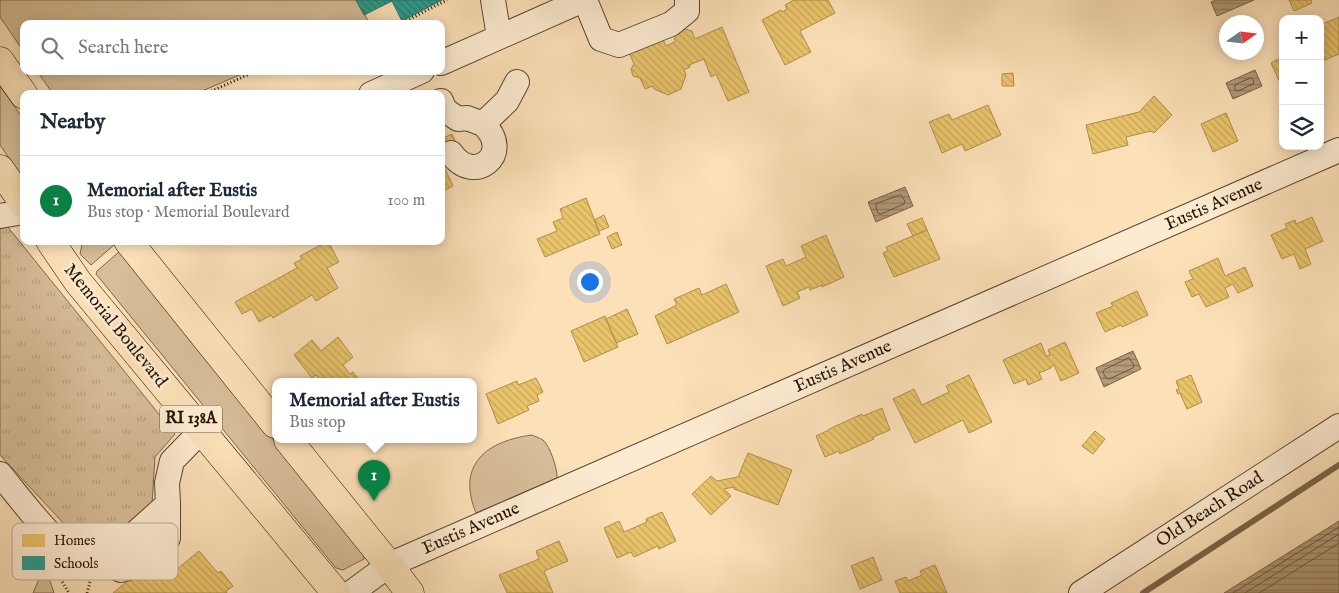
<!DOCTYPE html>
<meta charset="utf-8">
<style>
body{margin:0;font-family:"IM FELL English",serif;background:#f6f6f7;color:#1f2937}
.controls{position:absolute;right:15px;top:15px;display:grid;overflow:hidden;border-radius:10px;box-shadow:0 2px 12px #0003}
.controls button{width:45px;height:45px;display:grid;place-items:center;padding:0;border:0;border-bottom:1px solid #e0e1e3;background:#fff;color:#1f2937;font:25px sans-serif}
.compass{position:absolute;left:1219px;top:15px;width:45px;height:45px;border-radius:50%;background:#fff;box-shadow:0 2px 12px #0003;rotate:76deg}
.you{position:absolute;left:589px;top:281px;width:18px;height:18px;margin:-12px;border:4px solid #fff;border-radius:50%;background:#1a73e8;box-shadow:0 0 0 8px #1a73e833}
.badge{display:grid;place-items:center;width:32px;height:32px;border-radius:50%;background:#0b8043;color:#fff;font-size:16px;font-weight:700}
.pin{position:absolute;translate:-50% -41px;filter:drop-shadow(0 1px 2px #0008)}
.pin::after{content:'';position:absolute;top:26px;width:18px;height:15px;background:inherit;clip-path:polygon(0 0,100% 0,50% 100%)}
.popup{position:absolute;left:272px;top:378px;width:205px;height:65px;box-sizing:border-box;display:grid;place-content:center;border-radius:10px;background:#fff;filter:drop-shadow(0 1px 4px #0005);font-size:16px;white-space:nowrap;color:#747a83}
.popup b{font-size:19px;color:#1f2937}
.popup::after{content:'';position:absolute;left:50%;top:100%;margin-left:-10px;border:10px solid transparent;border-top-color:#fff}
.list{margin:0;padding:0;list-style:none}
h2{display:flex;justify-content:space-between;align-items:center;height:65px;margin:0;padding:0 20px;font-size:21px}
h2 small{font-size:16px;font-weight:400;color:#747a83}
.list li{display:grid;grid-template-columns:32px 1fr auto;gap:15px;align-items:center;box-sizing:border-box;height:90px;padding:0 20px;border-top:1px solid #e0e1e3}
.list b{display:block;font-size:19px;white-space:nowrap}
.list p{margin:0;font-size:16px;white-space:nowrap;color:#747a83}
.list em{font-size:16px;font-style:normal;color:#747a83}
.icon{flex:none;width:28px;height:28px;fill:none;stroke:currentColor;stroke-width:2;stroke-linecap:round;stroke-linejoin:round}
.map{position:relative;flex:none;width:1339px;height:593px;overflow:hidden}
.search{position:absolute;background:#fff;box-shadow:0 2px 12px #0003;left:20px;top:20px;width:425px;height:55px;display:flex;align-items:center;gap:12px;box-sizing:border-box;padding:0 18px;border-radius:10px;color:#747a83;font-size:19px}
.panel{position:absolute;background:#fff;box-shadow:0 2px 12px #0003;left:20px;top:90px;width:425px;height:155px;border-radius:10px}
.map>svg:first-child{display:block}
.grass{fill:#d7bd99;stroke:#7e684c}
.park{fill:url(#park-tufts);stroke:#7e684c}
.water{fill:url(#water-rules);stroke:#7a6449}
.homes{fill:url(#homes-back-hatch);stroke:#ae8f4a}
.schools{fill:url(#schools-back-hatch);stroke:#287364}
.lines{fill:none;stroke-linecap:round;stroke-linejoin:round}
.shore{stroke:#6c563c;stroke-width:1}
.stream{stroke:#7a6449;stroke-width:6}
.minor-casing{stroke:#5b462e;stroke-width:26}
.major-casing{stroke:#251200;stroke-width:29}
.path{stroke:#251200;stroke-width:3;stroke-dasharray:1 2.5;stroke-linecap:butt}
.minor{stroke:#fdebd1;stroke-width:24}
.major{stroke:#fce0b8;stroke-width:28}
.labels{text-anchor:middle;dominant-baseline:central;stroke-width:5;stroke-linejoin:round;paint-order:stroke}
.shield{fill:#fdebd1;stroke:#66533f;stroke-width:1}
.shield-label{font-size:16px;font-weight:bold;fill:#251200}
.street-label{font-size:18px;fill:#251200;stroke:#fdebd1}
.key{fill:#fdebd1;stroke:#bcaa92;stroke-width:1}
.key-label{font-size:14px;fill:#251200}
</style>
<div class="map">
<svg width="1339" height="593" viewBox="0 0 1339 593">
<defs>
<pattern id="park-tufts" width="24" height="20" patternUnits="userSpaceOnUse" patternTransform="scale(1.25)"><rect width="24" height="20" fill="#d7bd99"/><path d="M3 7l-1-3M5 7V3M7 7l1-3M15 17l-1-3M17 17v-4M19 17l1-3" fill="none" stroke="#b8a182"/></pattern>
<pattern id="water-rules" width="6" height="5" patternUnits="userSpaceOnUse" patternTransform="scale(1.25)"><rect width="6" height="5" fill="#b39a79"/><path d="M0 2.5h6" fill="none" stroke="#917c61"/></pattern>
<pattern id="homes-back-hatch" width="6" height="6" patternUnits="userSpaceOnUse" patternTransform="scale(1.25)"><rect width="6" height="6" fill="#e9c46a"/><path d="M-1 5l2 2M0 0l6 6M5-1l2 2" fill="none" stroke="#c8a75a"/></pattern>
<pattern id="schools-back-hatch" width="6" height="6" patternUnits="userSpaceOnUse" patternTransform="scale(1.25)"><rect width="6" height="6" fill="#2a9d8f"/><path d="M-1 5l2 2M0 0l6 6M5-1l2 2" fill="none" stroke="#247f72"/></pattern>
</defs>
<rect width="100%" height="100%" fill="#fce0b8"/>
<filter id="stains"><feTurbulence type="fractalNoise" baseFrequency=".004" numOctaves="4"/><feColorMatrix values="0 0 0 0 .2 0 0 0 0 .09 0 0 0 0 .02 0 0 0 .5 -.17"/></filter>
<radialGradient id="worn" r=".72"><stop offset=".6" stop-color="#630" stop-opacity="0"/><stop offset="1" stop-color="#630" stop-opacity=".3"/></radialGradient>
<path class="grass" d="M0,0h356l14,24h-24l-1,-3 -8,3h-313v28l-24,-35z
M37,71h212l-54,23h-142z
M0,86l24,34v60l-24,-35z
M87,241h25l2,4 -23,20 -11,-11 2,-9z
M120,251l244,300v8l-21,11 -7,-2 -240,-294 1,-3z
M532,435c4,2 8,3 11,5 7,6 15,30 14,38l-81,35c-20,-49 11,-72 56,-78z
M45,575l4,3 5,15h-21l6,-14z"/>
<path class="park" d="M7,226l168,208 -20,23 -3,47 -44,36 -27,2 -81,-87v-226z"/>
<path class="water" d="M1216,0h38l-37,16 -6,-14z
M1255,70l7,16 -29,13 -7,-16z
M905,187l8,19 -37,16 -8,-20z
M1133,351l8,18 -37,18 -8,-19z
M1339,521v72h-115z"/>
<path class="homes" d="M794,0h34l7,13 -35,18 11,21 -26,13 -23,-45 19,-10 1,2 5,-3 -2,-4z
M1289,0h22l1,3 -18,8z
M1339,17v37l-19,8v-20l3,-1 -3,-7v-9z
M722,27l27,65 -21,9 -12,-27 -5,3 -7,-18 -15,6 1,2 -6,3 2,5 -5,14 -13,6 -14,-6 -1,-3 -8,3 -5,-11 -7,-2 -2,-7 3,-5 -6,-14 33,-15 5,11 10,-5 -2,-2 3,-6 8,-4 7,2 3,8z
M1283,57v32l-12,-26z
M1013,73l1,13h-12v-12z
M1154,96l18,19 -18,18 -3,-2 -25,6 2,8 -35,9 -7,-29 53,-13z
M988,105l13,30 -36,16 -3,-7 -20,9 -13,-31 20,-8 3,6z
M1226,113l12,28 -25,11 -12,-28z
M452,134l6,13 -17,7v-15z
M441,160l12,26 -12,6z
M586,198l14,36 -55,23 -8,-18 20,-8 -4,-9 10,-4 -3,-9z
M604,215l5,12 -10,4 -5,-11z
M1312,217l11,24 -18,8 6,15 -11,5 -6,-15 -12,5 -11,-24 16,-7 -2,-4 10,-4 1,4z
M922,218l5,12 -14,6 -6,-12z
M927,230l13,29 -46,18 -11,-24 5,-2 -2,-4z
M617,232l5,13 -10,4 -5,-12z
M826,235l18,42 -22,10v-2l-12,5 -1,-3 -12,5 3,6 -17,8 -17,-40 17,-7 3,7 20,-9 -5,-11z
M328,241l11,21 -12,6 11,20 -22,13 -4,-6 -39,23 -2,-3 -12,7 -7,-13 -10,5 -7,-12 62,-34 -3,-5 8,-4 -2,-3z
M1218,258l7,18 20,-9 8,19 -15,7 -5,-9 -8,4 4,9 -23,10 -7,-13 -7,3 -7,-15 8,-3 -4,-8z
M726,284l13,28 -72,32 -12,-28 22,-11 -3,-6 25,-11 3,7z
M1137,291l11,24 -26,12 -1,-2 -16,7 -9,-19 17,-7 -2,-3z
M627,309l11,25 -22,9 -10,-24z
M605,316l13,31 -34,15 -13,-31z
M338,337l15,20 -10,8 7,9 3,-2 8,10h-39l-6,-7 -4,3 -18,-23 18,-15 9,11z
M1065,342l14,31 -18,8 -7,-16 -3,2v1l-12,5 3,6 -14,6 -2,-6 -12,5 -11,-24 38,-17 5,13 4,-1 -2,-5z
M969,375l23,47 -23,11 -6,-13 -48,23 -22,-44 21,-10 8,16 27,-13 -3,-6z
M1191,375l11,27 -15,7 -7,-16 -2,1 -2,-4 3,-1 -3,-8z
M536,378l7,14 -6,3 2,6 -12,5 2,4 -31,14 -12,-30 31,-13 1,4z
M882,408l8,22 -17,7 1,2 -34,15 -1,-3 -14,6 -9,-21 13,-6v-1l33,-15 1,2z
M1095,431l10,8 -12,15 -11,-8z
M748,453l44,17 -14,35 -44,-16v-2l-10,2 7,7 -20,19 -19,-21 19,-18 6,5 21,-4z
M662,512l14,29 -17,8 -1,-3 -24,11 -3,-5 -14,6 -13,-30 15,-7 5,11 23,-10 -1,-3z
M559,541l9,20 -24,10 9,22h-46l-8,-18 40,-16 -3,-8z
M199,551l19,22 3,-2 12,15 -7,5 1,2h-114l43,-37 15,18z
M873,557l9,23 -22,9 -9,-23z
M935,565l12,28h-47l-5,-12 11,-4 2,4 14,-6 -2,-4z"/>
<path class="schools" d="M356,0h86l-40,21 -10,-20 -28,14z"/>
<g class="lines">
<path class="shore" d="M1251,78l3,3 -1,3 -15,7 -3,-1v-5z
M901,195l4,6 -1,3 -23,10 -3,-1 -2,-6v-3z
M1129,358l5,7 -1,3 -24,11 -3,-1 -3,-6 1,-2z
M1233,593l106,-66
M1245,593l94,-59
M1259,593l80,-50"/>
<path class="stream" d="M1143,593l196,-128"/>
<g class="minor-casing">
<path id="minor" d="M493,0l6,37
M585,0l16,39 18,6 52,-21 16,-13v-11
M441,63l142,-63
M371,94l51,-23
M441,101l4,9 13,9 9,-1 16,6 24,-23 10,-19
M451,153c22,33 64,1 32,-29
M0,216l24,-4
M0,474c16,19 68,91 92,87 21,-3 59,-43 76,-57l-1,-21 5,-22 29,-30
M157,550l11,-12v-34
M99,558l22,12 15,-4 8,-6
M351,593l38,-28 950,-415
M1081,593l258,-167"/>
</g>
<g class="major-casing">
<path id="major" d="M0,61l24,34
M0,169l24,35
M50,241l28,41 258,311
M128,241l147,183
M288,440l101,125 21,28"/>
</g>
<path class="path" d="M400,24l47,-24
M205,94l51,-23
M17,534l15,15
M55,570l14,23
M87,593l3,-11"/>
<use href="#minor" class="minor"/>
<use href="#major" class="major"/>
</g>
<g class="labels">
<rect class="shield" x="160" y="405.5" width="62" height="27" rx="4"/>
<g class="shield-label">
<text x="191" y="419">RI 138A</text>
</g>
<g class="street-label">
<text transform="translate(1214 205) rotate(-24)">Eustis Avenue</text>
<text transform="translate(115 326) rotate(51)">Memorial Boulevard</text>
<text transform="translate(843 367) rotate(-24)">Eustis Avenue</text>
<text transform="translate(1210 510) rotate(-33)">Old Beach Road</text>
<text transform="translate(471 529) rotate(-24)">Eustis Avenue</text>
</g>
</g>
<rect x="12" y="523" width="166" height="57" rx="8" class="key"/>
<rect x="22" y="534" width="23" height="13" fill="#e9c46a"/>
<rect x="22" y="556" width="23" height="14" fill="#2a9d8f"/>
<g class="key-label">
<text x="54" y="545">Homes</text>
<text x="54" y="568">Schools</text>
</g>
<rect width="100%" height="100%" filter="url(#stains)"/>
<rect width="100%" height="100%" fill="url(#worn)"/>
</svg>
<div class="controls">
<button>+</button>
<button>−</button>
<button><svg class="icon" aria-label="layers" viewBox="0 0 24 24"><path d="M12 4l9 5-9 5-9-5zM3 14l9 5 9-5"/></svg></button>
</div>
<svg class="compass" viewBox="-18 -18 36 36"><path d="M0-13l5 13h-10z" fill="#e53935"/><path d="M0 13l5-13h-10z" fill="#747a83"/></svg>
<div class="you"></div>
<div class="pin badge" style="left:374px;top:501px">1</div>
<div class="popup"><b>Memorial after Eustis</b>Bus stop</div>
<div class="search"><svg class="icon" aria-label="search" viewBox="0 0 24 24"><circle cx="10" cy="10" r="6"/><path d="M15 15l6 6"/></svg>Search here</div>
<section class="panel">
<h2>Nearby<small></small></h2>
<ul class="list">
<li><span class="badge">1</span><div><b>Memorial after Eustis</b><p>Bus stop · Memorial Boulevard</p></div><em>100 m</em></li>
</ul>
</section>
</div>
